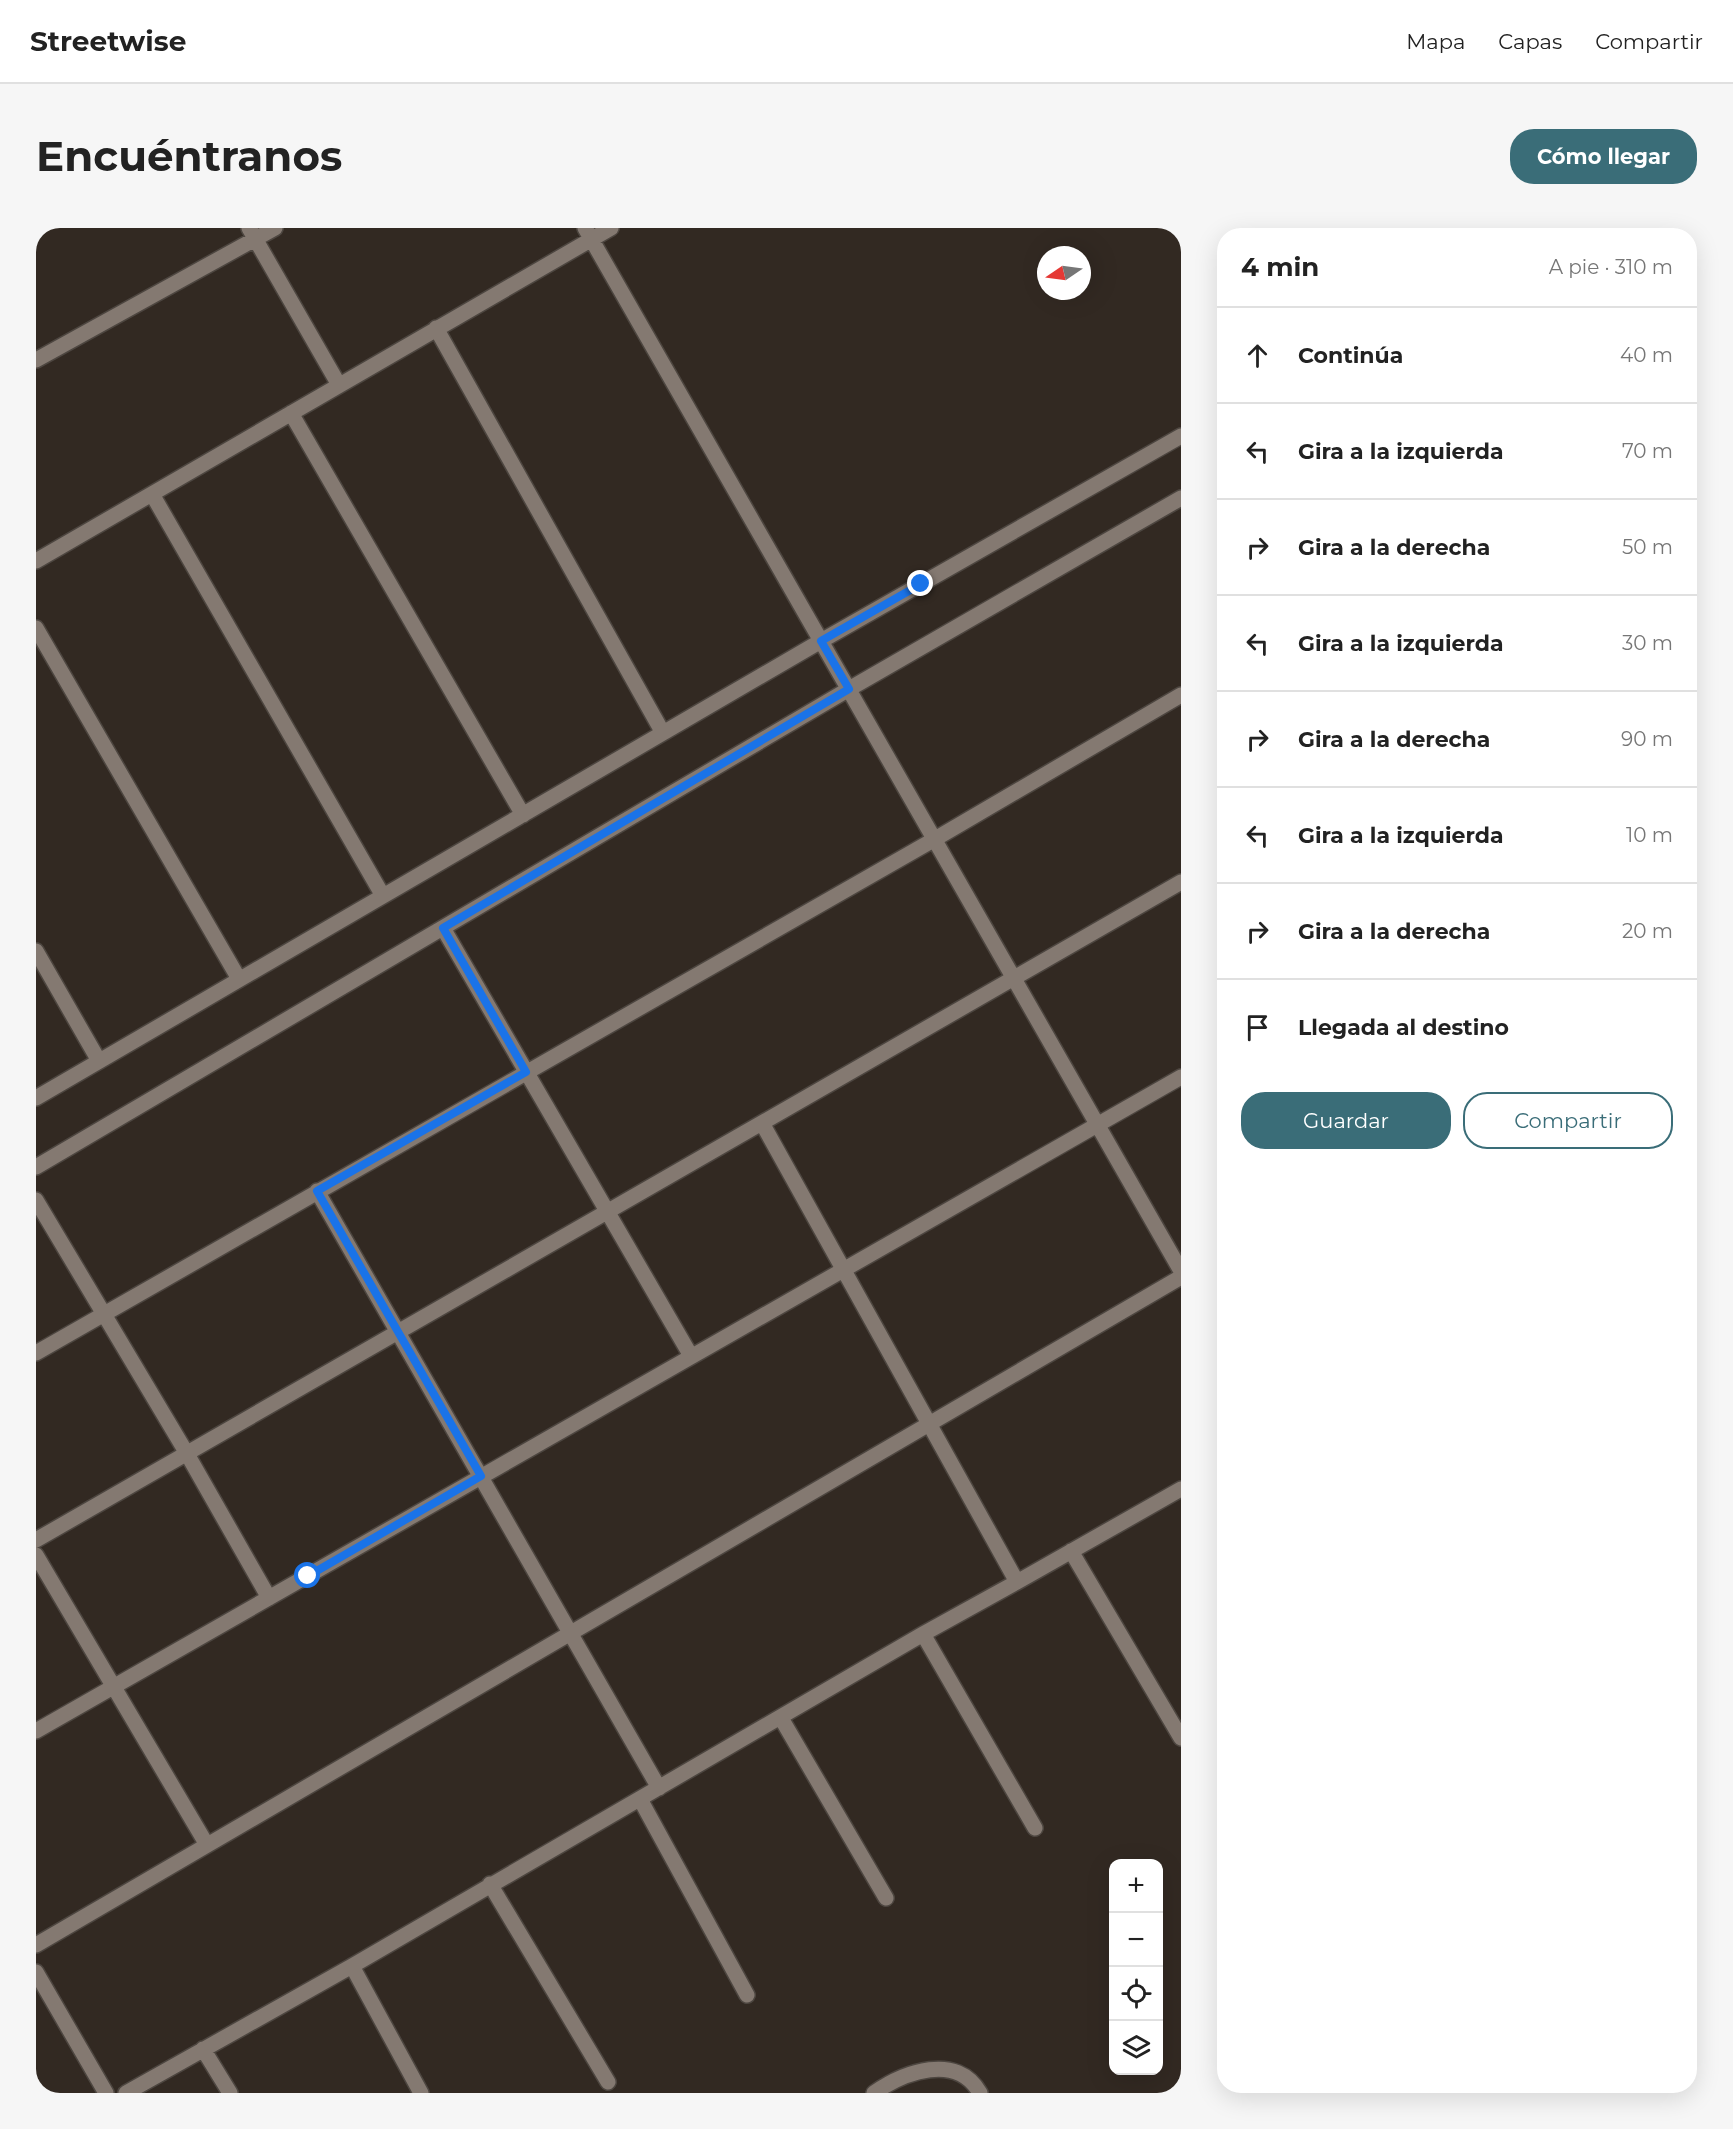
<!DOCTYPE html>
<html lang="es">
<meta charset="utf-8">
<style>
body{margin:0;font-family:Montserrat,sans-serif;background:#f6f6f6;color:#222}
.controls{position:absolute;right:18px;bottom:18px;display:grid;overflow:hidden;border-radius:12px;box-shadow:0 6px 24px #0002}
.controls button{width:54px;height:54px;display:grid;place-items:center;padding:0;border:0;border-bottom:2px solid #e0e0e0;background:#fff;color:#222;font:30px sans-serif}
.compass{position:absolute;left:1001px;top:18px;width:54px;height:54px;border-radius:50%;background:#fff;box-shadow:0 6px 24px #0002;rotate:257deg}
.stop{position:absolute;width:18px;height:18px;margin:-14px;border:4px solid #1a73e8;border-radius:50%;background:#fff}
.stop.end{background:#1a73e8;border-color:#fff;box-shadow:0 2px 6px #0008}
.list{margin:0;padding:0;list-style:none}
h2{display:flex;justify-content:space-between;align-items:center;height:78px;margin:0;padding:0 24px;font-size:26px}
h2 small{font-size:20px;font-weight:400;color:#767676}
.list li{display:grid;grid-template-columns:39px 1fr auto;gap:18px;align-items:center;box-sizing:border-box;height:96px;padding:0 24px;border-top:2px solid #e0e0e0}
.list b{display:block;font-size:22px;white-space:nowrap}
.list em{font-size:20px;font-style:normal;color:#767676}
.actions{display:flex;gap:12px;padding:18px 24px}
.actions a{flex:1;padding:14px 0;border:2px solid #3a6d78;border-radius:24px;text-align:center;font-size:21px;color:#3a6d78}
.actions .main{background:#3a6d78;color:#fff}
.icon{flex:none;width:33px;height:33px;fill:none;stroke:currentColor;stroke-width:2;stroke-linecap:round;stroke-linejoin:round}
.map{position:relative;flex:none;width:1145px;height:1865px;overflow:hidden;border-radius:24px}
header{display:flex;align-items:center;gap:36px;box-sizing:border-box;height:84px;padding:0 30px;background:#fff;border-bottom:2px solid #e0e0e0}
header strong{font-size:28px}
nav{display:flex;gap:33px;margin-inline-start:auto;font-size:21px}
.intro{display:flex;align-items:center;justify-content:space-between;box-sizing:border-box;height:144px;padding:0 36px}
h1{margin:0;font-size:42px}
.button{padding:15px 27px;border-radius:24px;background:#3a6d78;color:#fff;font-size:21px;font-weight:700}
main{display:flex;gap:36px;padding:0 36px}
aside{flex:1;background:#fff;border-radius:24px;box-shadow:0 6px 24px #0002}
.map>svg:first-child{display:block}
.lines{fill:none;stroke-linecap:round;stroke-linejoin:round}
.minor-casing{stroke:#4d4640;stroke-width:18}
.minor{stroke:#847971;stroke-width:15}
.route{stroke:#1a73e8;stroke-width:8}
</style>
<header>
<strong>Streetwise</strong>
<nav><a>Mapa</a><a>Capas</a><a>Compartir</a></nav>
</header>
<div class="intro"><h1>Encuéntranos</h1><a class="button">Cómo llegar</a></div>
<main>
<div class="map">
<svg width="1145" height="1865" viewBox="0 0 1145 1865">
<rect width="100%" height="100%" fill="#322922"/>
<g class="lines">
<g class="minor-casing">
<path id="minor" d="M213,0l90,157
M549,0l596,1043
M400,100l227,405
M0,132l239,-132
M255,185l232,402
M116,266l231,402
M0,333l575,-333
M0,400l203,351
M407,700l248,428
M0,723l63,110
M0,870l785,-457 360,-205
M726,895l255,459
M0,939l813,-478 332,-191
M281,963l342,597
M0,972l150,252 83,146
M0,1125l899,-514 246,-144
M0,1312l1145,-658
M1035,1323l110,187
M0,1327l171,290
M887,1406l112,194
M745,1490l105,180
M0,1503l1145,-654
M604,1571l107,196
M454,1656l118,198
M0,1717l1145,-668
M316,1738l69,127
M0,1744l70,121
M167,1821l27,44
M90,1865l226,-127 571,-332 94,-52 164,-93
M838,1865c30,-21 83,-41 106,0"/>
</g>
<use href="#minor" class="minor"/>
</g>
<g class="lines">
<path class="route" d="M272,1348l173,-100 -164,-285 209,-119 -83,-144 406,-239 -28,-48 100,-57"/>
</g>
</svg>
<div class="controls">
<button>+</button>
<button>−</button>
<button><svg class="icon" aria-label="locate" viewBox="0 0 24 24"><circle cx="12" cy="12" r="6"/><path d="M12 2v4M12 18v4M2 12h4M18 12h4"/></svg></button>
<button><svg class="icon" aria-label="layers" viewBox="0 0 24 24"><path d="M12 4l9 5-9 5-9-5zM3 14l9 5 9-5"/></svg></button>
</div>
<svg class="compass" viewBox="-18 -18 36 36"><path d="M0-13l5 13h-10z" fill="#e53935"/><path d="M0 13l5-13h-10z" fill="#767676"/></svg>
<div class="stop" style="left:272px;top:1348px"></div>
<div class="stop end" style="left:885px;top:356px"></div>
</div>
<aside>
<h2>4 min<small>A pie · 310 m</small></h2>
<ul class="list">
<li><svg class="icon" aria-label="ahead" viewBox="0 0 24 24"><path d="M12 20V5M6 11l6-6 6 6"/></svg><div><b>Continúa</b></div><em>40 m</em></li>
<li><svg class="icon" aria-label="left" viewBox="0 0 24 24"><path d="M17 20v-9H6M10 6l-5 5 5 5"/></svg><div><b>Gira a la izquierda</b></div><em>70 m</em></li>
<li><svg class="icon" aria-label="right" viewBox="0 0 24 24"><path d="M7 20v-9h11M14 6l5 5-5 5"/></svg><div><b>Gira a la derecha</b></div><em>50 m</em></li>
<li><svg class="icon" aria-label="left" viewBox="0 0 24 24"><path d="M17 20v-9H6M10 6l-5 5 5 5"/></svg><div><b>Gira a la izquierda</b></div><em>30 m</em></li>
<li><svg class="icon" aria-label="right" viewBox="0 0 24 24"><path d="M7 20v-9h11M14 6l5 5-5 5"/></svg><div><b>Gira a la derecha</b></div><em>90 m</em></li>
<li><svg class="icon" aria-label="left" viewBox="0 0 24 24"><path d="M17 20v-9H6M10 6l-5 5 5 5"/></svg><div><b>Gira a la izquierda</b></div><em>10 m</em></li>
<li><svg class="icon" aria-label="right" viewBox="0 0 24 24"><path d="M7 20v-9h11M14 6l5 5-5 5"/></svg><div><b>Gira a la derecha</b></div><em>20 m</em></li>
<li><svg class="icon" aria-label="arrive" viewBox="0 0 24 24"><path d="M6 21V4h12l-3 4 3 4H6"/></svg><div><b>Llegada al destino</b></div></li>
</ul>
<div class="actions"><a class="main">Guardar</a><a>Compartir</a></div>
</aside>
</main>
